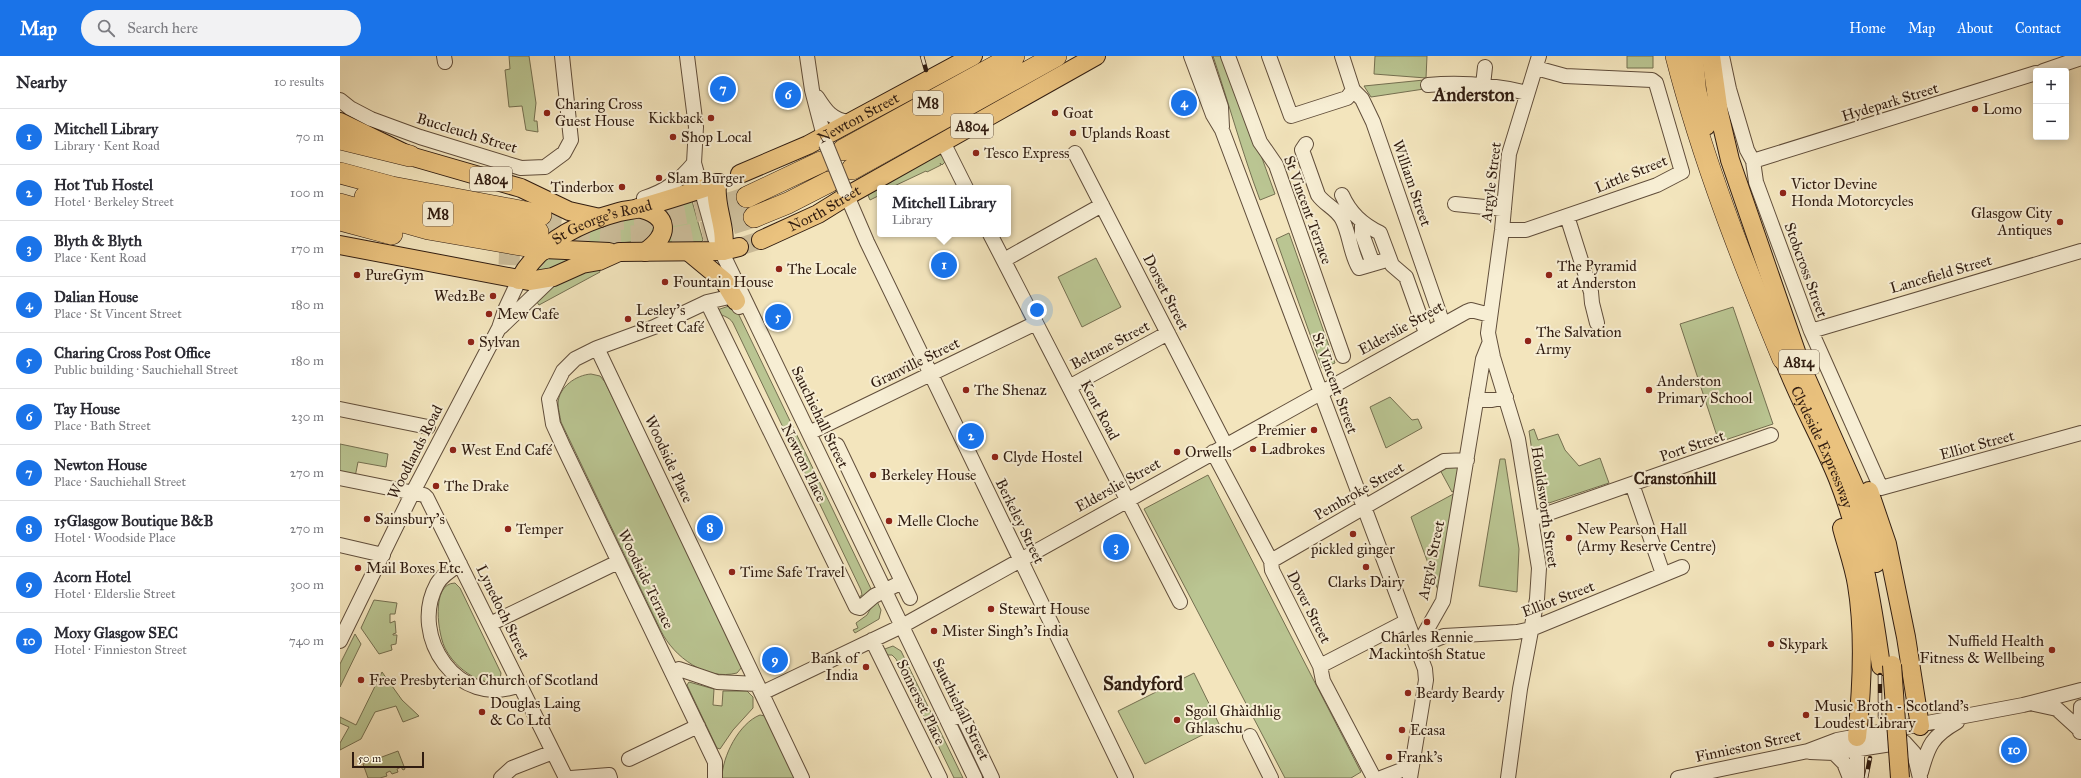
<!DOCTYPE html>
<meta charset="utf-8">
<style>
body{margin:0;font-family:"IM FELL Great Primer",serif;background:#f2f2f3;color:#2b2b33}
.controls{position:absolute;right:12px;top:12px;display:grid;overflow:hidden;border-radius:4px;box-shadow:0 2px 10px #0003}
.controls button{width:36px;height:36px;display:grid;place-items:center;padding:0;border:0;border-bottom:1px solid #e1e1e2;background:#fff;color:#2b2b33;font:20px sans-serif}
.scale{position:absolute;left:12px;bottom:10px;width:72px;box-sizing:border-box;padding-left:4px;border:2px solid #301c10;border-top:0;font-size:11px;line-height:14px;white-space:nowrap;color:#301c10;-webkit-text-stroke:3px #f7eed4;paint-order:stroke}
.you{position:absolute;left:697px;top:254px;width:14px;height:14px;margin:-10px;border:3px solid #fff;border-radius:50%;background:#1a73e8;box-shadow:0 0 0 6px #1a73e833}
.badge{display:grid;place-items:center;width:26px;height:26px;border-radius:50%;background:#1a73e8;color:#fff;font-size:13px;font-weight:700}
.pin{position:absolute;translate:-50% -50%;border:2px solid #fff;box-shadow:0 1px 4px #0006}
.popup{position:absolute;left:537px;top:129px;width:134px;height:52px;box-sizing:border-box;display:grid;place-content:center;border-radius:4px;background:#fff;filter:drop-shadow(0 1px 3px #0005);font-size:13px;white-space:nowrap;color:#7c7c81}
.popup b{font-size:15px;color:#2b2b33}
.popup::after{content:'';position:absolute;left:50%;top:100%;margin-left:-8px;border:8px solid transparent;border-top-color:#fff}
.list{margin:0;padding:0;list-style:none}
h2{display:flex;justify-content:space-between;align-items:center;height:52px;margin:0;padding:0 16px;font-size:17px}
h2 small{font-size:13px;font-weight:400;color:#7c7c81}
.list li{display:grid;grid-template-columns:26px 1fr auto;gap:12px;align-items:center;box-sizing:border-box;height:56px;padding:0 16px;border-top:1px solid #e1e1e2}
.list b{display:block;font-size:15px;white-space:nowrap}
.list p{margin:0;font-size:13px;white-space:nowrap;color:#7c7c81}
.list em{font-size:13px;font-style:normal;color:#7c7c81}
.icon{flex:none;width:22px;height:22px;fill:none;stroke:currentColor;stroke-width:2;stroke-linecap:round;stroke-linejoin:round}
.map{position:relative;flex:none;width:1741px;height:722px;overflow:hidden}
header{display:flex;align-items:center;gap:24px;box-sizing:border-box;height:56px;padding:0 20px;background:#1a73e8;color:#fff}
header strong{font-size:19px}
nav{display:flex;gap:22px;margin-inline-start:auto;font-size:14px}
.search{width:280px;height:36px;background:#f2f2f3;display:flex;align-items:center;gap:10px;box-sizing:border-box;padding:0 14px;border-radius:22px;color:#7c7c81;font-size:15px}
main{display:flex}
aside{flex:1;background:#fff}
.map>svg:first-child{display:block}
.green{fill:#bac592;stroke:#757051}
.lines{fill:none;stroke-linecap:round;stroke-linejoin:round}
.major-tunnel{stroke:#ccbd9a;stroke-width:18;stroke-dasharray:18 9;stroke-linecap:butt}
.highway-tunnel{stroke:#ccbd9a;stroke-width:21;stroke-dasharray:21 10;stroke-linecap:butt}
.minor-casing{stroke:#614e3b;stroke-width:16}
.major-casing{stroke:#301c10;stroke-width:20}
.highway-casing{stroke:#301c10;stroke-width:22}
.minor{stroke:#f7eed4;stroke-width:14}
.major{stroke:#eac27e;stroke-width:18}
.highway{stroke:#eac27e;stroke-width:21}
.rail-casing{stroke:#301c10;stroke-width:4.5}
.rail{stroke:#f7eed4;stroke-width:3;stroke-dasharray:9;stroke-linecap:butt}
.minor-bridge-casing{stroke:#614e3b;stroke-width:16;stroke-linecap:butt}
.major-bridge-casing{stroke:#301c10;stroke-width:20;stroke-linecap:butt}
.minor-bridge{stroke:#f7eed4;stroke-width:14}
.major-bridge{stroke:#eac27e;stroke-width:18}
.poi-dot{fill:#8f2418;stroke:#f7eed4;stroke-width:1.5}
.labels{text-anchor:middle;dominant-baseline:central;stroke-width:4;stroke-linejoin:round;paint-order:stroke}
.shield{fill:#f7eed4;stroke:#6c5b4b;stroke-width:1}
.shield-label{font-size:14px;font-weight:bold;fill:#301c10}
.street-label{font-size:15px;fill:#301c10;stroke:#f7eed4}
.poi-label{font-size:15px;fill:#301c10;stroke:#f7eed4;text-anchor:start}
.neighbourhood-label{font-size:16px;font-weight:bold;fill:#301c10;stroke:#f7eed4}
.district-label{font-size:19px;font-weight:bold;fill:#301c10;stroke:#f7eed4}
</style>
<header>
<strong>Map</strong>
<div class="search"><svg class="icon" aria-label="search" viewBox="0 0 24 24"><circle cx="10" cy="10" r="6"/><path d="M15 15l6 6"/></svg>Search here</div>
<nav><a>Home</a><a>Map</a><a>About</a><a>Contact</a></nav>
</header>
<main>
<aside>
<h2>Nearby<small>10 results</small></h2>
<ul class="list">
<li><span class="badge">1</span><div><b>Mitchell Library</b><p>Library · Kent Road</p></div><em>70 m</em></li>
<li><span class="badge">2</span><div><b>Hot Tub Hostel</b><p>Hotel · Berkeley Street</p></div><em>100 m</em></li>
<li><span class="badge">3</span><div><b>Blyth &amp; Blyth</b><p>Place · Kent Road</p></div><em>170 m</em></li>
<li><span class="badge">4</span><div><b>Dalian House</b><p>Place · St Vincent Street</p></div><em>180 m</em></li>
<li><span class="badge">5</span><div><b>Charing Cross Post Office</b><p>Public building · Sauchiehall Street</p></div><em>180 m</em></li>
<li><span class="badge">6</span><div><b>Tay House</b><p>Place · Bath Street</p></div><em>230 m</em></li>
<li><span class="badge">7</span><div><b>Newton House</b><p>Place · Sauchiehall Street</p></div><em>270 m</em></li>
<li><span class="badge">8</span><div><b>15Glasgow Boutique B&amp;B</b><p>Hotel · Woodside Place</p></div><em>270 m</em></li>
<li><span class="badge">9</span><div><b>Acorn Hotel</b><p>Hotel · Elderslie Street</p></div><em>300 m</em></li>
<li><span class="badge">10</span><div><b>Moxy Glasgow SEC</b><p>Hotel · Finnieston Street</p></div><em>740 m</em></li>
</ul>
</aside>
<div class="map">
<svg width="1741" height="722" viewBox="0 0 1741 722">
<rect width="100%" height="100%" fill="#f3e5bd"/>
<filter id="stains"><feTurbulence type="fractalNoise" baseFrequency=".005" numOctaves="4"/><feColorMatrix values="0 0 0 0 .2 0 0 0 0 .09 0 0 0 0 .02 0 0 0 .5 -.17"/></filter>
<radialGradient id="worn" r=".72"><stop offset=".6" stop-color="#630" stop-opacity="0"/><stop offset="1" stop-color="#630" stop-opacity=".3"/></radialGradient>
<path class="green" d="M169,0h20l7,47 -2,18h3l1,11 -12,-2 -4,-24 -13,1 -4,-37 5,-1z
M873,0h12l50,138 -15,6c-18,-48 -31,-96 -47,-144z
M1035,0h52l-1,22 -52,-4z
M1287,0h26v12h-26z
M1084,24v9l-53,8 -7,-11z
M599,98l8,6 -5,5 -2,-2 1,2 -14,7 -1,-1 -36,17h-10v7l-10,5 -4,-9z
M352,145l11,39 -2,2h-36l-5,-33z
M294,161h13l9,12 -8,11 -37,4 -41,-1v-3l22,-10z
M949,177l46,130 -13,5 -46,-129z
M206,200l23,3 4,1 -39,14 6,-12z
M756,202l25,49 -39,20 -24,-50z
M259,213l1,3 -61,33 -5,-7 42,-24z
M389,250l9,7 135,280 -11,9 -3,-5 3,-2 -1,-5 -128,-267c-4,-7 -12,-7 -19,-12z
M1393,251l40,117 -54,18 -39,-118z
M251,318l9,2 5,6 133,274 4,11 -5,6c-31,8 -63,-16 -76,-42l-100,-209c-1,-6 -3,-13 -3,-19 1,-16 18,-28 33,-29z
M1050,341l22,23 6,-1 4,9 -36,20 -16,-41z
M1194,373l4,11 20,-6 7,16 14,16 21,-8 9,25 -60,20 -5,-4h-5l-10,-68z
M0,388l48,10 -2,13 -28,-5 -3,15 -15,-3z
M1160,403h5l14,90 -2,43 -38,-6z
M1105,409l17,2 -4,21 -6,4 -13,-24z
M868,419l153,297 -10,6h-66l-141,-269z
M1117,436l-18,101 -28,-76z
M115,527l5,5 41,85 -1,7c-7,5 -16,2 -23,-1 -13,-7 -24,-16 -31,-29 -8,-13 -16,-67 9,-67z
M536,543l5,11 -2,9 -24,14 -2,-3 5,-2 -2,-5 11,-8z
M34,544l23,3 -2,11h-5v9l5,-2 1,12 -3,1v1h4l-1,9 -5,1 1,5 -13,4 -18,-26z
M15,578l6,10 -21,43v-23z
M553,590l8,5 62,127h-9l-58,-119 -4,-4h-5l-5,-5z
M42,616l20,28 17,16 -16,6 -7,-16 -21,6 -14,27 -21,11v-7l9,-16 -9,-4v-6l16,8z
M854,617l26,53 -75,38 -27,-53z
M349,626l25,7 -1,16 9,1 1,-15h24l6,6v11l-20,22 -13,19 -3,-1 -30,-63z
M420,659l5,1 30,62h-73c0,-21 17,-55 38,-63z
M58,695l7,18 -2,1 -2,-3 -4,2 1,3 -6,2 -2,-3 -4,2 1,3 -7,2h-12l-5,-14z"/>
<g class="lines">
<path class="major-tunnel" d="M399,191l22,-7"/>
<path class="highway-tunnel" d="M201,159c73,8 137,7 206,-18
M198,176l66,5 52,-2
M301,188l69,-13 44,-14
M159,198l45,2"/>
<g class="minor-casing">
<path id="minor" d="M104,0l1,6
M347,0l9,71 -2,36 21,75 260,540
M467,0l5,34 14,54
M851,0l22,59 9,15 203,539 1,11 -16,98
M864,0l17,51 1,20
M888,0l32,86 16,23 67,191
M929,0l22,60 56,-18 6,-8
M1002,0l11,34 9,9 11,23 70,202
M1382,0l7,33 18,61 6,11 3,21 55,149 70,157 200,-55
M1703,15l38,-13
M1088,29c32,-3 67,0 99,8
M1143,29l2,-18
M477,41c9,14 15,23 32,25
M0,44l10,8 21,11 49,18 101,31 24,-1 19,-14 7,-13 -9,-84
M603,86l23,46
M966,88l-4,6 16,45c7,10 18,13 24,24 8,15 8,34 17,49l24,-7
M735,97l151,293
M1413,105l283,-88
M505,135l22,51 259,536
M1002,139c8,18 20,29 38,38l12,32 14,12 20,56
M304,142c22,-7 35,-17 50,-35
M1115,148l49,5
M1227,160l24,76 1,11 5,20
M1022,167v11l11,30
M1162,174h24l131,-45 25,-13 -26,-89 -4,-3 -87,-4 -29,-8
M650,178l190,368
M664,204l98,-55
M367,246l149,305 4,1 14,-12 28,-14
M161,271l52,-50
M1471,275l270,-80
M257,292l205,430
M729,331l99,-54
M1136,344h16l14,-3
M0,353l88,18
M469,377l227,-110
M497,389l73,153
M873,396l58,109 1,9 48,96 3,15 51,97
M0,422l84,17 3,3 139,280
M1292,428l31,90
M1192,463l239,-84
M0,489l43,10
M931,505l173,-100 23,-1
M120,508c-8,5 -18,11 -23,20 -29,53 22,126 82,101
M150,568l128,-62
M532,584l68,138
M0,585l73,-149 86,-164 6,-18 14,-30
M1077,591l26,-46 40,-242 6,-15
M1077,591l27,-11 73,-4 14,-3 151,-62
M980,610l87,-45
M333,616l6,-3 38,13 40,2
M422,637l140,-67 564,-314 5,-2 19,5
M1694,648l23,5 22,20
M607,664l15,-5 30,63
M1740,676l1,-25
M910,680l21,42
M1517,684v38
M1470,696l24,1 70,-11 10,11 6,25
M1494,697l10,10 6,15
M289,703l69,-33
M1581,716c7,-26 11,-36 36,-50
M161,722l11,-10 41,-16
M231,722l38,-3 1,3
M375,722v-16l-152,-316 -10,-22 -4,-25 14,-28 12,-12 22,-11 57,-21 53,-25 22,-5 7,4 3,6
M1041,722l31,-12
M1168,722l12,-89 17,-90 2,-31 -21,-129 -25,-82 -5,-24 14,-103 7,-76 30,-98
M1338,722l130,-27 29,-11 186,-35 58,-15"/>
</g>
<g class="major-casing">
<g id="major">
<path d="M1354,0l3,34 9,36"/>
<path d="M1371,0l8,57 11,47 71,206 58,131 17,66"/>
<path d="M0,66l70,34 111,32 48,23 31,7"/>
<path id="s1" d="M400,118l68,-29 165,-89"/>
<path d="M377,127c-3,24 10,43 6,68"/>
<path d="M298,152c32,7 32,27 7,44"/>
<path id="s2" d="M421,184l57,-26 29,-18 249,-140"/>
<path d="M0,189l189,36 24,-4 29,-13 17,-3 20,-9 104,-1 16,-4"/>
<path d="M204,193l65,3"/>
<path d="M349,196l35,29 12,20"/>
<path id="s3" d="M179,224c21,-38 59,-57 100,-68 7,-2 14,-2 21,-4 27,-8 53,-16 79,-25"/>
<path id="s4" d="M1439,290c15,46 41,88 59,133 24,61 34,123 43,187"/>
<path d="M1529,435l18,53 19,93 14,89"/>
<path d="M1502,472c5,19 12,38 15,57 8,48 5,104 0,152"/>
</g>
</g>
<g class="highway-casing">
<path id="highway" d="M1336,0c27,105 66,204 107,303
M0,83l70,17
M503,94l171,-94
M512,113l204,-113
M0,117l52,14 149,28
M25,141l114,26 59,9
M407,141l74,-35
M0,148l88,25 116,20
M414,161l34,-14 41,-21
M0,164l52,14"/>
</g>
<use href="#minor" class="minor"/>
<use href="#major" class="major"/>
<use href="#highway" class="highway"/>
<g class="rail-casing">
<path id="rail" d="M582,0l4,14
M1540,619v42
M1526,722l4,-20"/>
</g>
<use href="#rail" class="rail"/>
<g class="minor-bridge-casing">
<path id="minor-bridge" d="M486,88l19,47"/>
</g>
<g class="major-bridge-casing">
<path id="major-bridge" d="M1552,609l8,113"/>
</g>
<use href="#minor-bridge" class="minor-bridge"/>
<use href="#major-bridge" class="major-bridge"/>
</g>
<g class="poi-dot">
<circle cx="1635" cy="53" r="4"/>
<circle cx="207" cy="57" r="4"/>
<circle cx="715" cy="57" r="4"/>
<circle cx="371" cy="62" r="4"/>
<circle cx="733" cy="77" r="4"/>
<circle cx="333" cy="81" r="4"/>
<circle cx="636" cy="97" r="4"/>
<circle cx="319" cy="122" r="4"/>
<circle cx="282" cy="131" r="4"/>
<circle cx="1443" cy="137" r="4"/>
<circle cx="1720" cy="166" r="4"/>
<circle cx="439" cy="213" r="4"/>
<circle cx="17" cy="219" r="4"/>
<circle cx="1209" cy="219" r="4"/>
<circle cx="325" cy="226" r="4"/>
<circle cx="153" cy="240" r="4"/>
<circle cx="149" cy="258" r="4"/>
<circle cx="288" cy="263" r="4"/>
<circle cx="1188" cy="285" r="4"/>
<circle cx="131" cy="286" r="4"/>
<circle cx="626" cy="334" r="4"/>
<circle cx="1309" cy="334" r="4"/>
<circle cx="974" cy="374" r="4"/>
<circle cx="913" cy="393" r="4"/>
<circle cx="113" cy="394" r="4"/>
<circle cx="837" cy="396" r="4"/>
<circle cx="655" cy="401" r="4"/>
<circle cx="533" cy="419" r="4"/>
<circle cx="96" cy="430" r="4"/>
<circle cx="27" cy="463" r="4"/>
<circle cx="549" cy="465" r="4"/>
<circle cx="168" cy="473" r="4"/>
<circle cx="1013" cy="478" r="4"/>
<circle cx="1229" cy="482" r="4"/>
<circle cx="1026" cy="511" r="4"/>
<circle cx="18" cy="512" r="4"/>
<circle cx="392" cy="516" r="4"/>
<circle cx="651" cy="553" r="4"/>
<circle cx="1087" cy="566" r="4"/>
<circle cx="594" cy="575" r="4"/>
<circle cx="1431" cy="588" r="4"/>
<circle cx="1712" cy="594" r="4"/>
<circle cx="526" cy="611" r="4"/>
<circle cx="21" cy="624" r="4"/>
<circle cx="1068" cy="637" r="4"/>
<circle cx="142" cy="656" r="4"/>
<circle cx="1466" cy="659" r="4"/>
<circle cx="837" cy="664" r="4"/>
<circle cx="1062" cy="674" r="4"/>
<circle cx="1049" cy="701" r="4"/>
</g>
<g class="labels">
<g class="shield">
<rect x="573" y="35" width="30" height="24" rx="3"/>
<rect x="611" y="58" width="42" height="24" rx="3"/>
<rect x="130" y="111" width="42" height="24" rx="3"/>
<rect x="83" y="146" width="30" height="24" rx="3"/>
<rect x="1439" y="294" width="40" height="24" rx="3"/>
</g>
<g class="shield-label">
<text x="588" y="47">M8</text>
<text x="632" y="70">A804</text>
<text x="151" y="123">A804</text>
<text x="98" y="158">M8</text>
<text x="1459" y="306">A814</text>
</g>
<g class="street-label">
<text transform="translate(1550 46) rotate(-17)">Hydepark Street</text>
<text stroke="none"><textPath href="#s1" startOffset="131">Newton Street</textPath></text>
<text transform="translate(127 77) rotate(17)">Buccleuch Street</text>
<text transform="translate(1291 118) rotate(-22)">Little Street</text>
<text transform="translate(1151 126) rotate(-83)">Argyle Street</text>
<text transform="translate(1072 127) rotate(71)">William Street</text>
<text stroke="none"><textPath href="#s2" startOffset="71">North Street</textPath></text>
<text transform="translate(968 154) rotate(70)">St Vincent Terrace</text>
<text stroke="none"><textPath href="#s3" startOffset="105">St George's Road</textPath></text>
<text transform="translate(1466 214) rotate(70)">Stobcross Street</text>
<text transform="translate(1601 218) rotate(-16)">Lancefield Street</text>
<text transform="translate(826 236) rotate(63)">Dorset Street</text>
<text transform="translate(1061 272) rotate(-29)">Elderslie Street</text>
<text transform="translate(770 289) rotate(-28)">Beltane Street</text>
<text transform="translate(575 307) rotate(-26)">Granville Street</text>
<text transform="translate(995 327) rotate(70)">St Vincent Street</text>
<text transform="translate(760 354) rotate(62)">Kent Road</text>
<text transform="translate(480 361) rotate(64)">Sauchiehall Street</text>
<text transform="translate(1637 389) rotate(-15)">Elliot Street</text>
<text transform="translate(1352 390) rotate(-19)">Port Street</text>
<text stroke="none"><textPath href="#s4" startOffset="110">Clydeside Expressway</textPath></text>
<text transform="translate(75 396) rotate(-63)">Woodlands Road</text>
<text transform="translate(329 403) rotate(65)">Woodside Place</text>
<text transform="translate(464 407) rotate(64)">Newton Place</text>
<text transform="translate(778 429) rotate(-29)">Elderslie Street</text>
<text transform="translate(1019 435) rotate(-30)">Pembroke Street</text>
<text transform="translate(1205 451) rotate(82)">Houldsworth Street</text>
<text transform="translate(680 465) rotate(64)">Berkeley Street</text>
<text transform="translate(1091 504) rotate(-78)">Argyle Street</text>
<text transform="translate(306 523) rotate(64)">Woodside Terrace</text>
<text transform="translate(1218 543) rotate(-21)">Elliot Street</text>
<text transform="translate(969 551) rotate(63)">Dover Street</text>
<text transform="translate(163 556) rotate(64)">Lynedoch Street</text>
<text transform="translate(581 646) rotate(64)">Somerset Place</text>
<text transform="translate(621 653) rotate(64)">Sauchiehall Street</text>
<text transform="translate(1408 690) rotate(-12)">Finnieston Street</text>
</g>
<g class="poi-label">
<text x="215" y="48">Charing Cross<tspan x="215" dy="17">Guest House</tspan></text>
<text x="1643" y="53">Lomo</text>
<text x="723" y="57">Goat</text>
<text x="363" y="62" text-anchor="end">Kickback</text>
<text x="741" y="77">Uplands Roast</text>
<text x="341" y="81">Shop Local</text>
<text x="644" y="97">Tesco Express</text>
<text x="327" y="122">Slam Burger</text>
<text x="1451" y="128">Victor Devine<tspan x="1451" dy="17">Honda Motorcycles</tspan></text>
<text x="274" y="131" text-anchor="end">Tinderbox</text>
<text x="1712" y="157" text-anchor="end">Glasgow City<tspan x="1712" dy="17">Antiques</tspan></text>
<text x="1217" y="210">The Pyramid<tspan x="1217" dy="17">at Anderston</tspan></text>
<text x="447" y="213">The Locale</text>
<text x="25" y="219">PureGym</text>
<text x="333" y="226">Fountain House</text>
<text x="145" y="240" text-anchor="end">Wed2Be</text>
<text x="296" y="254">Lesley’s<tspan x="296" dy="17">Street Café</tspan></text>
<text x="157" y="258">Mew Cafe</text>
<text x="1196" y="276">The Salvation<tspan x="1196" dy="17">Army</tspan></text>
<text x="139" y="286">Sylvan</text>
<text x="1317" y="325">Anderston<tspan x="1317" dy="17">Primary School</tspan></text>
<text x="634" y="334">The Shenaz</text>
<text x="966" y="374" text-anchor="end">Premier</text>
<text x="921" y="393">Ladbrokes</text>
<text x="121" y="394">West End Café</text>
<text x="845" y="396">Orwells</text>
<text x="663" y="401">Clyde Hostel</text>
<text x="541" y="419">Berkeley House</text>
<text x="104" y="430">The Drake</text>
<text x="35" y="463">Sainsbury's</text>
<text x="557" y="465">Melle Cloche</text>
<text x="176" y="473">Temper</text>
<text x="1237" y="473">New Pearson Hall<tspan x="1237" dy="17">(Army Reserve Centre)</tspan></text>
<text x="1013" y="493" text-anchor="middle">pickled ginger</text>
<text x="26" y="512">Mail Boxes Etc.</text>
<text x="400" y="516">Time Safe Travel</text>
<text x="1026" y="526" text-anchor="middle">Clarks Dairy</text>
<text x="659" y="553">Stewart House</text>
<text x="602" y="575">Mister Singh's India</text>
<text x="1087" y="581" text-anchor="middle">Charles Rennie<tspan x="1087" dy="17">Mackintosh Statue</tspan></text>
<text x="1704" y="585" text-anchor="end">Nuffield Health<tspan x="1704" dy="17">Fitness &amp; Wellbeing</tspan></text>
<text x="1439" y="588">Skypark</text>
<text x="518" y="602" text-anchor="end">Bank of<tspan x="518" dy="17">India</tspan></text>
<text x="29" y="624">Free Presbyterian Church of Scotland</text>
<text x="1076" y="637">Beardy Beardy</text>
<text x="150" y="647">Douglas Laing<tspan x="150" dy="17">&amp; Co Ltd</tspan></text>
<text x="1474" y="650">Music Broth - Scotland's<tspan x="1474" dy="17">Loudest Library</tspan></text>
<text x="845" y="655">Sgoil Ghàidhlig<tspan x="845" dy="17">Ghlaschu</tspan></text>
<text x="1070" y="674">Ecasa</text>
<text x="1057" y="701">Frank's</text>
</g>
<g class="neighbourhood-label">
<text x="1335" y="422">Cranstonhill</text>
</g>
<g class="district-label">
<text x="1134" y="38">Anderston</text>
<text x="803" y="627">Sandyford</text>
</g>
</g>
<rect width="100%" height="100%" filter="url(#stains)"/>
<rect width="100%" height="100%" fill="url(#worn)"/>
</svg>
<div class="controls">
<button>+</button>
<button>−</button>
</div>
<div class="scale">50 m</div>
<div class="you"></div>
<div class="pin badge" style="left:604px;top:209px">1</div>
<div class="popup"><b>Mitchell Library</b>Library</div>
<div class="pin badge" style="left:631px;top:380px">2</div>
<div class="pin badge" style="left:776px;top:491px">3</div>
<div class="pin badge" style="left:844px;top:47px">4</div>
<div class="pin badge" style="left:438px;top:261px">5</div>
<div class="pin badge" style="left:448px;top:39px">6</div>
<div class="pin badge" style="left:383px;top:33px">7</div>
<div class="pin badge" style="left:370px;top:472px">8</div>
<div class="pin badge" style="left:435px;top:604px">9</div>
<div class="pin badge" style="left:1674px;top:694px">10</div>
</div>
</main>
